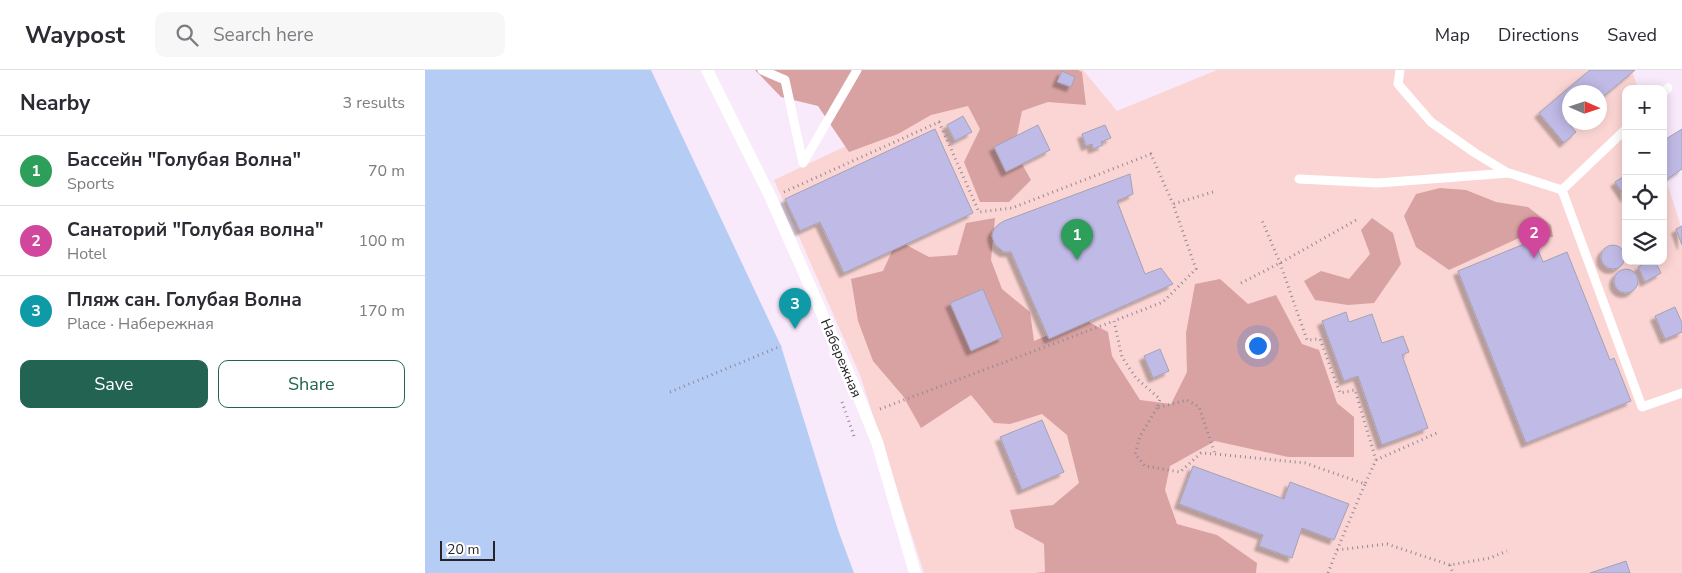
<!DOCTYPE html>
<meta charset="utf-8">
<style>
body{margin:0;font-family:"Nunito Sans",sans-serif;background:#f7f7f7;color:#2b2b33}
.controls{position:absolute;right:15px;top:15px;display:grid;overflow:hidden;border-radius:10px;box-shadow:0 2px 12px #0003}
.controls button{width:45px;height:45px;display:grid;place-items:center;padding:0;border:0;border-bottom:1px solid #e1e1e2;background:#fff;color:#2b2b33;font:25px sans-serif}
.compass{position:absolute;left:1137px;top:15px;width:45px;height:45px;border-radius:50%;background:#fff;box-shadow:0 2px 12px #0003;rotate:93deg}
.scale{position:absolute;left:15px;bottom:12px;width:55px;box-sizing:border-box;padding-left:5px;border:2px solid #282329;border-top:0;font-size:14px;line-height:18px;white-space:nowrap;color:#282329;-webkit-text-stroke:4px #fff;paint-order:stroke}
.you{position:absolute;left:832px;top:275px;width:18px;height:18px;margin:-12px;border:4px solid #fff;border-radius:50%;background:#1a73e8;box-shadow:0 0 0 8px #1a73e833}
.badge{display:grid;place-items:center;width:32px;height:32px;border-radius:50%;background:#226351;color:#fff;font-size:16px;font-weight:700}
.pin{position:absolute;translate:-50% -41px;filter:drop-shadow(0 1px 2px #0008)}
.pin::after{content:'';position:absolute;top:26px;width:18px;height:15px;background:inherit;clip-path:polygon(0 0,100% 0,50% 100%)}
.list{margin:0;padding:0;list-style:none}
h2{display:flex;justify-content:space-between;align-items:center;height:65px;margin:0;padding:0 20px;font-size:21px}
h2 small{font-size:16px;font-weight:400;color:#7c7c81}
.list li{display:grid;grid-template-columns:32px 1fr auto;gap:15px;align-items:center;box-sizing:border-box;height:70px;padding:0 20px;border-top:1px solid #e1e1e2}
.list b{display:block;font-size:19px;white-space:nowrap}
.list p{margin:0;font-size:16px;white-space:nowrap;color:#7c7c81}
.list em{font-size:16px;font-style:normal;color:#7c7c81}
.actions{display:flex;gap:10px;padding:15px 20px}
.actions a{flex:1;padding:11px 0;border:1px solid #226351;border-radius:10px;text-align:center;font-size:18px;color:#226351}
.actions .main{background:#226351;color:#fff}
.icon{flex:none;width:28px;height:28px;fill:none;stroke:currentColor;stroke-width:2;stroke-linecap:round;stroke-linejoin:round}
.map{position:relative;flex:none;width:1257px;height:503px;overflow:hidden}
header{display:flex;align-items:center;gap:30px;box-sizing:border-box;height:70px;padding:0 25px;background:#fff;border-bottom:1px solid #e1e1e2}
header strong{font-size:24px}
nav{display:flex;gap:28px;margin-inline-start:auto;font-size:18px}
.search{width:350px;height:45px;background:#f7f7f7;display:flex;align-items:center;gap:12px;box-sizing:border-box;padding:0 18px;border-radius:10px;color:#7c7c81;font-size:19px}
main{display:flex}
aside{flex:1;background:#fff}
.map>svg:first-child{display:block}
.green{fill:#fbd5d3;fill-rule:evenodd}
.forest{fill:#d7a2a1}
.water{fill:#b5cdf5}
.building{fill:#c0bae6;stroke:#a4a2b5;filter:url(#shadow)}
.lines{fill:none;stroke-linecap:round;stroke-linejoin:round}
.path{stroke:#938996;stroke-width:3;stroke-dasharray:1 4;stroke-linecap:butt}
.service{stroke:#fff;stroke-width:9}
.pedestrian{stroke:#fff;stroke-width:12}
.labels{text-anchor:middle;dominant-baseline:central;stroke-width:5;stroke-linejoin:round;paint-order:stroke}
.street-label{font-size:14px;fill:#282329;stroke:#fff}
</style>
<header>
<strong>Waypost</strong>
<div class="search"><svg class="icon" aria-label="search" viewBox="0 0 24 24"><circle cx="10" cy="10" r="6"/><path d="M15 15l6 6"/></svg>Search here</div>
<nav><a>Map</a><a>Directions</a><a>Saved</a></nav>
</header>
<main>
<aside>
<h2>Nearby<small>3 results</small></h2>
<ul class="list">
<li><span class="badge" style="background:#2e9e5b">1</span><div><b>Бассейн &quot;Голубая Волна&quot;</b><p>Sports</p></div><em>70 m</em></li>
<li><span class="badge" style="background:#d1479c">2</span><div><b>Санаторий &quot;Голубая волна&quot;</b><p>Hotel</p></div><em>100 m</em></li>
<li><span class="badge" style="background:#0f9aa8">3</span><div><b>Пляж сан. Голубая Волна</b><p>Place · Набережная</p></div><em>170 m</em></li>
</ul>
<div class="actions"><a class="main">Save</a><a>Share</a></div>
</aside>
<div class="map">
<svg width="1257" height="503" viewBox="0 0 1257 503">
<defs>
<filter id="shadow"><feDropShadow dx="-4.5" dy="4.5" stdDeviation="1" flood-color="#0004"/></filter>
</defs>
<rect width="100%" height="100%" fill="#f8e9fb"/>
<path class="green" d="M582,0h76l34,41 100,-41h415l6,19h-12v172h37v-91l19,60v343h-758l-64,-198 -86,-195zM1144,22h30v30h-30z"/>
<path class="forest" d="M330,0h323l4,2 4,33 -38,-3 -26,9 -8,39 17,30 -22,22h-29l-16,-40 16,-33 -12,-23 -37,9 -33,19 -49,18 -31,-46 -37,-9z
M1015,118l26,2 30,12 32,5 23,18 2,12 -34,1 -70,32 -33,-23 -12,-31 12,-22z
M570,148l-4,42 11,29 28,23 4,29 51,-21 23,12 4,24 28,44 31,4 16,-32 -1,-39 9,-49 25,-5 28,25 28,-9 26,49 17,6 18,53 17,14v40h-66l-73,-16 -45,25 -5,24 12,34 40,11 40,28 -1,10h-221l10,-1 -1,-28 -29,-16 -5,-18 43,-5 26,-22 -12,-48 -25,-21 -32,10 -16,-1 -23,-28 -50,33 -18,-32 -30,-35 -15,-40 -7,-42 32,-8 14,-31 32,17 28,-2 9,-32z
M947,148l21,15 8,31 -27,39 -26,2 -33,-5 -11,-19 17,-10 28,8 21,-25 -9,-24z"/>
<path class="water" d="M0,0h226l130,276 57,184 16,43h-429z"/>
<path class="building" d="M1165,0h45l-36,30v-8h-30v30h4l-3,3 6,7 -12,11 -25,-30z
M637,1l13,6 -4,10 -14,-5z
M538,46l9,16 -17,9 -8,-16z
M613,55l12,25 -44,22 -12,-25z
M680,55l6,13 -10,4 2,3 -10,4 -1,-5 -6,2 -4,-12z
M510,59l38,84 -129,60 -24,-51 -20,9 -15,-32z
M1257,59v40l-19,13v-47l3,4z
M705,104l3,20 -16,7 28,73 16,-6 12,16 -124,55 -38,-87h-7l-9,-7 -3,-9 1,-5 6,-7 5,-3z
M1201,105v23l-11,-16z
M1257,156v19l-6,-16z
M1109,170l9,22 24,-10 43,108 4,-2 17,43 -105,42 -68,-172z
M1176 187a12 12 0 1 1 24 0a12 12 0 1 1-24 0Z
M1224,191h6l6,12 -16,9 -7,-15z
M1189 211a12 12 0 1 1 24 0a12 12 0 1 1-24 0Z
M558,219l20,48 -32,14 -21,-48z
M1250,237l7,16v9l-17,7 -10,-23z
M921,242l3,10 23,-8 10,29 21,-7 6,16 -7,3 26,73 -46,17 -24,-69 -14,5 -22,-60z
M735,279l9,22 -16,7 -9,-22z
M617,350l22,52 -42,18 -22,-53z
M768,396l91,33 6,-17 59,22 -15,36 -32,-12 -10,30 -33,-12 4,-11 -84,-31z
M1201,491l4,12h-40z"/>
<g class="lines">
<path class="path" d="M359,122l155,-70 40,90 33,-4 139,-54 22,50
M788,122l-40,12 23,65 -33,33 -49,19 8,36 14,21 24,21 -3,9 30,-8 12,7 16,47
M816,213l39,-20 78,-44
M245,322l111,-46
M417,332l12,34
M732,338l-17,28 -5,18 10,12 35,6 21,-19 14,1 90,9 60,21 11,-24 -21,-70 -15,3 -20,-54 -13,1 -27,-77 -19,-45
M455,339l234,-88
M951,390l63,-28
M912,480l28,-66
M1025,495l3,8
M903,503l9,-23 50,-6 63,21 40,-7 17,-7"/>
<path class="service" d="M337,0l23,10 18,83
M975,0l-2,14 33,38 44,31 33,20
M1238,22l5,-4
M378,93l54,-93
M874,109l79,4 131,-10 53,17 80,217 40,-14
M1137,120l64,-61"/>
<path class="pedestrian" d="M282,0l64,128 87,197 19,47 38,131"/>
</g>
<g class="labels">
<g class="street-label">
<text transform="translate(416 288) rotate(67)">Набережная</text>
</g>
</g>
</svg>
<div class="controls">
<button>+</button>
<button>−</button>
<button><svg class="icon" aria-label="locate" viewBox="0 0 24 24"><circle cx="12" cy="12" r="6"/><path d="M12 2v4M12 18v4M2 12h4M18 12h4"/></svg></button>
<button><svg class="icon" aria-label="layers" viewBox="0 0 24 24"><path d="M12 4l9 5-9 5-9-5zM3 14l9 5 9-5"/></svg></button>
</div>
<svg class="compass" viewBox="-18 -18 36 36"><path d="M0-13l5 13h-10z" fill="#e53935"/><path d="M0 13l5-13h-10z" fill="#7c7c81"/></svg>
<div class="scale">20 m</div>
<div class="you"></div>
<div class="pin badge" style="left:652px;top:190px;background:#2e9e5b">1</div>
<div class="pin badge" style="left:1109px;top:188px;background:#d1479c">2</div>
<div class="pin badge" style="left:370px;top:259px;background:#0f9aa8">3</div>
</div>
</main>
